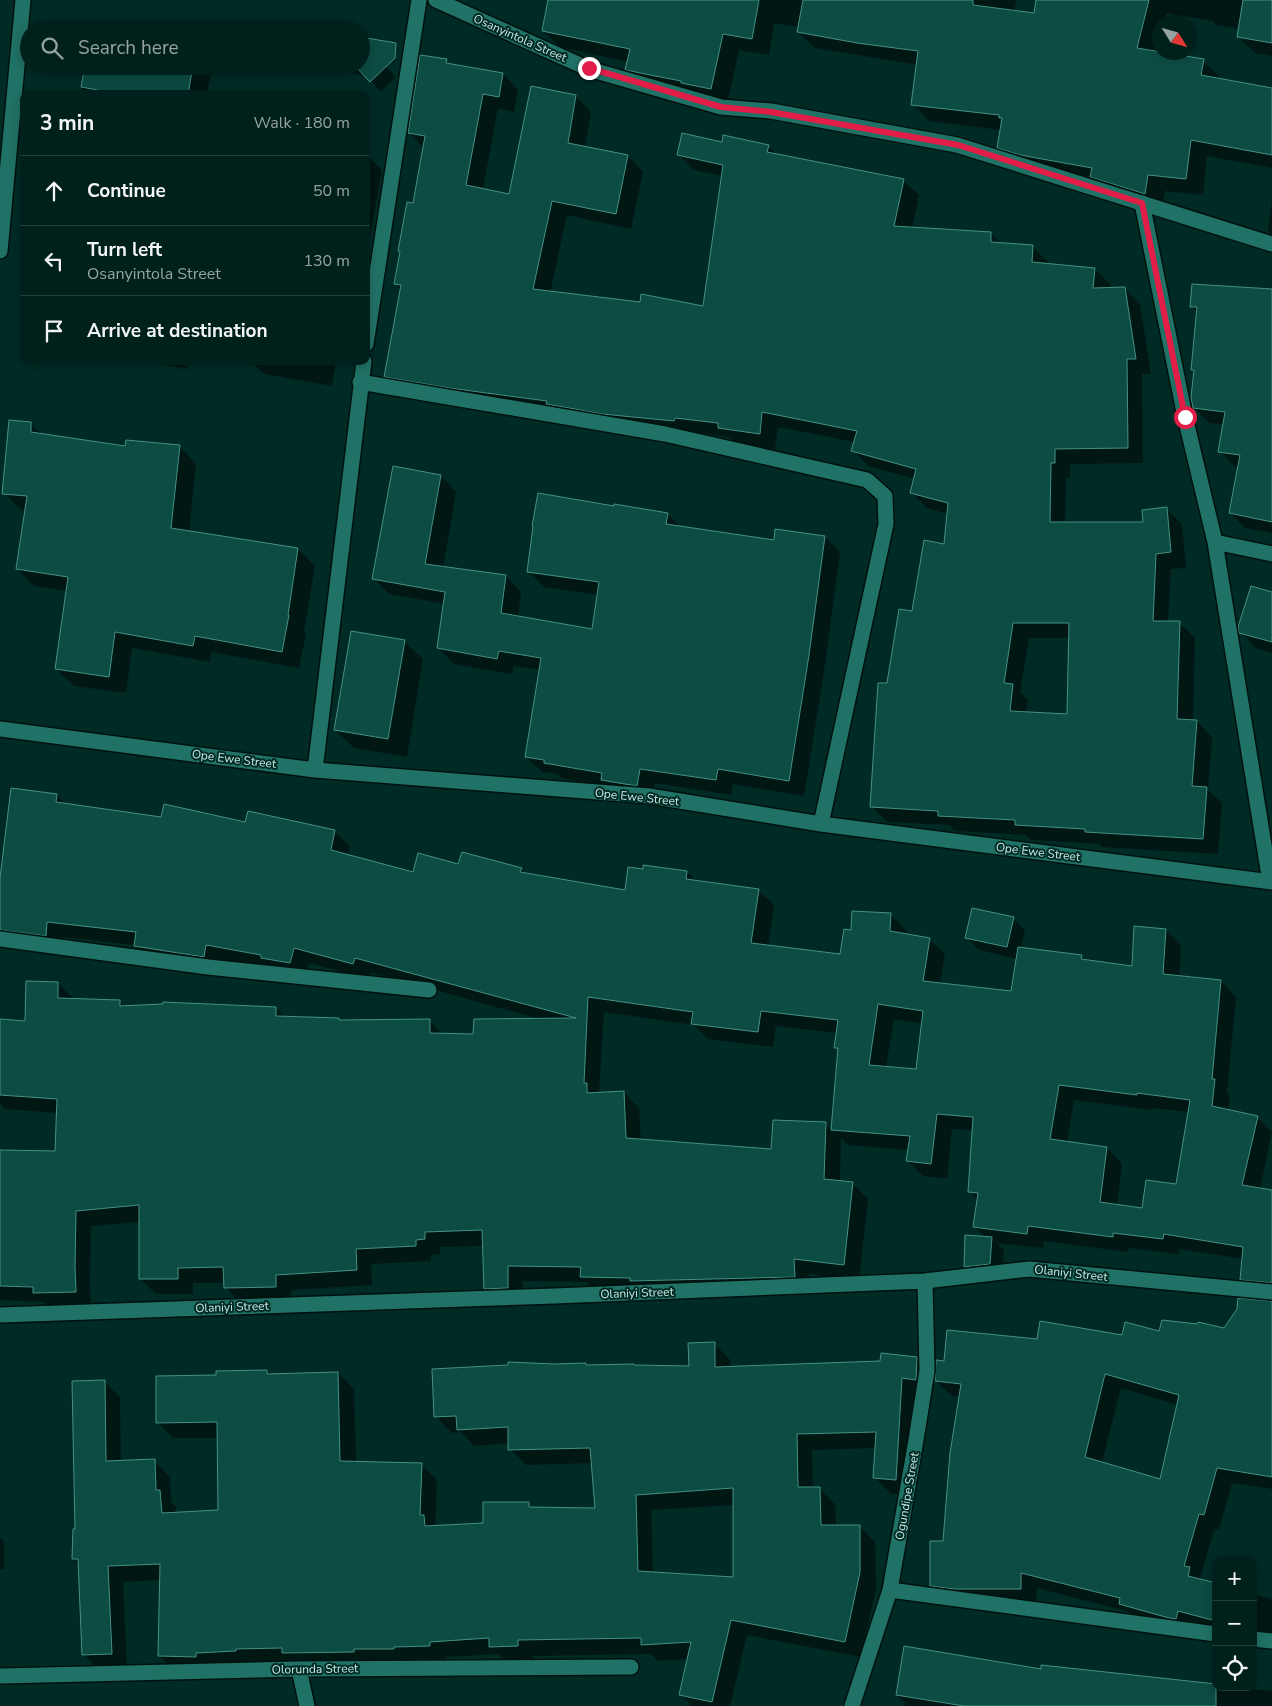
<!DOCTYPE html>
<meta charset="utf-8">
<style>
body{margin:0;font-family:"Nunito Sans",sans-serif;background:#0a2825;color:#f1f3f6}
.controls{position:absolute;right:15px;bottom:15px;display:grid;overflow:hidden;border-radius:10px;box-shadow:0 2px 12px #0003}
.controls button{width:45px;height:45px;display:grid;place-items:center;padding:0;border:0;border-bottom:1px solid #223e3b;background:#00201c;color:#f1f3f6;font:25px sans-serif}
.compass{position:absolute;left:1152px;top:15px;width:45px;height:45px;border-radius:50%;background:#00201c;box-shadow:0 2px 12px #0003;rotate:127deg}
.stop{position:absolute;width:15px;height:15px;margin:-11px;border:4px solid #e11d48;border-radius:50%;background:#fff}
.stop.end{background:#e11d48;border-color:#fff;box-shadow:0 1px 5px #0008}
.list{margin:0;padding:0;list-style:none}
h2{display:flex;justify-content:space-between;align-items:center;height:65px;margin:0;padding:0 20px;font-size:21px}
h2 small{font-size:16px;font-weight:400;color:#95a3a3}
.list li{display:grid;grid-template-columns:32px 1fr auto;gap:15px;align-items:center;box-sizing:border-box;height:70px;padding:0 20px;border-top:1px solid #223e3b}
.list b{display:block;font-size:19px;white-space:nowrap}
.list p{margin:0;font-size:16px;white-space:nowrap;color:#95a3a3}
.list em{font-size:16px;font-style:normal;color:#95a3a3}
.icon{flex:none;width:28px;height:28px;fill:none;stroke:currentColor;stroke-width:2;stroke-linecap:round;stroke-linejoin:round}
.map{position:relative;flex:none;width:1272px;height:1706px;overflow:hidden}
.search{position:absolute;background:#00201c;box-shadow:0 2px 12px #0003;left:20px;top:20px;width:350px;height:55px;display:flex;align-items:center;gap:12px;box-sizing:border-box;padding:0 18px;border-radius:28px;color:#95a3a3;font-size:19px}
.panel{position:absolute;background:#00201c;box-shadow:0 2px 12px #0003;left:20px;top:90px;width:350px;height:275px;border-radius:10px}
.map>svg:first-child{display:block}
.shadow{fill:#0007;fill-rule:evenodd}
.building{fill:#0c4c43;stroke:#449184;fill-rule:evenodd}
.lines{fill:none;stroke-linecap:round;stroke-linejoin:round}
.minor-casing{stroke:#00120e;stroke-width:18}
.tertiary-casing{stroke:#00120e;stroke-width:18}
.minor{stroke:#217266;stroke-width:15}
.tertiary{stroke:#217266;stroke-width:15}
.route{stroke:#e11d48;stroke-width:6}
.labels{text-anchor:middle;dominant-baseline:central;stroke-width:4;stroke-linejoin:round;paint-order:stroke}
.street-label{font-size:12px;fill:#c7ebe3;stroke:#002b25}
</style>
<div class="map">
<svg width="1272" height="1706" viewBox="0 0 1272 1706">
<rect width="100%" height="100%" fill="#002b25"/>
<path class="shadow" d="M549,0h468l-4,14 78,11 6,-25h175v56l-17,-3 -17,-16 1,-8 -23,-4 -3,-4 -47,-8 -2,9h-4v18l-4,12 47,9 17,16 -1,2 53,10v79l-65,-12 -4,39 -38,-4 -4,19 -146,-46 -17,-17 3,-17 -72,-9 -16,-17 5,-39 -103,-17 -17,-16 1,-5 -25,-4 -5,32 -30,-5 -12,55 -84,-19 -16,-17 1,-7 -68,-15 -17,-16z
M260,21l45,8h-46z
M370,49l26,28 -15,14 -15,-15 -58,-10h53z
M446,60l5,5 52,9 15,16 -4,22 -16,-4 -15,81 26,6 67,-99 15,16 -6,36 43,8 15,16 -12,57 -64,-14 -17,78 91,10 63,4 19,-131 -29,-6 -15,-15 44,-12 45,3 10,9 125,25 16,15 -7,34 79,4 11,11 30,2 16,16v2l47,5 15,15v5h15l15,15 11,70h-9l1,89 -73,1v14h-4l-1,45h79l22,-14 16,15 4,44 -15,1 -3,53 11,1 16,15 -2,83h4l15,16 -4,53 14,13 -4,51 -116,-7 -2,-3 -69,-4 -5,-5 -71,-4 -6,-6 -62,-3 -15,-15 16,-123 25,-72 32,-67 3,-31 -21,-6 -16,-16 4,-13 -47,-13 -15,-16 2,-8 -77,-15 -3,22 -40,-6 -6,-6 -328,-45 -16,-16 16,-87 -6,-6 19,-79 10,-56 -15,-15zM1029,638h41l-2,78 -42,-3 2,-13 -8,-8z
M86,66h126l-5,28h-126z
M366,154l16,16 -12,68 -4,-1z
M1272,199v36l-4,-4z
M1272,290v243l-27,-5 -15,-15 9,-46h-4l-15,-16 4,-26 -15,-2 -15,-15 1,-35 -3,-3 5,-58 -6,-6z
M161,361h27l-1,8 -23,-4z
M251,361h85l-4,25 -68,-12z
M31,424l11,11 84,12 53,-1 17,18 -7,68 109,17 17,17 -11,66 2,2 -7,34 -88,-16 -1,10 -78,-14 -6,45 -52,-7 -18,-17 11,-78 -33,-5 -17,-17 9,-58 -5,-1 -17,-17z
M394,468l47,8 15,16 -13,76 63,8 15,16 -3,26 75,12 6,-35 -55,-8 -16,-16 87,-63 53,6 13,14 94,13 50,-4 15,15 -16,120 -20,124 -71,-12 -2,11 -76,-12 -3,18 -43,-15 -48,-8 -4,-4 -15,-2 -16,-15 14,-87 -26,-4 -2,8 -58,-10 -15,-16 6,-44 -56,-10 -15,-16z
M1272,593v60l-16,-5 -16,-16z
M404,641l19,18 -16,98 -53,-9 -19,-18z
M57,795l9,10 96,13 84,5 88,8 16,15 -2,10 66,17 45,-7 62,3 6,6 99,16 61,-19 10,10 61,8 16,15 -6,42 73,9 11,-24 38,-18 16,16v5l23,4 16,15 -5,30 72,9 5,-34 -38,-9 -12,-12 46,-20 12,13 -4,17 60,9 4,3 48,7 33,-37 15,15 -2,32 42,4 15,16 -9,96 3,3 -2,15 29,6 15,15 -12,57 12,2v105l-15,-1 -16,-16 2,-20 -64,-10 -1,5 -49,-6 -1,4 -84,-11 -1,7 -47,-5 8,7 -2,26 -25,3 -12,-12 21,-29 -11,-11 3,-27 -9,-9 4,-61 -21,-1 -5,50 -24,-3 -15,-15 1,-11 -61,-5 -7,-7 -1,44 12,1 16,16 -9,81 -50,-6 1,18h-213l-10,-10 -64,-1v22l-22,1 -16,-16 -1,-42 -44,1v7l-9,1v6l-60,3 1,21 -81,5v12l-51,1 -15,-16v-4h-32v11h-37l-16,-15v-57l-49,4 -1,56 1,25 -42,1 -5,-6 -44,-2v-148l56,1 2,-40 -53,-4 -5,-5v-84l26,2 32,-39 16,16 46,2 5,6 151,1 10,10 53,1 2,2 88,-1 14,15h31l66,-16 -170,-47 -1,7 -60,-16 -3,14 -85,-17 -2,12 -69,-11 -16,-16 -72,-8 -1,14 -61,-5v-57zM604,1012l90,13 14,14 65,8 3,-21 61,7 -2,14 4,4 -7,79 -7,-7 -53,27 -131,-10 -2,-32 -15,-16 -25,1zM894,1019l29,5 -6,46 -31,-3zM1074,1100l78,10 1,-2 36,4 -12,74 -33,24 -27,-4 5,-42 -15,-16 -40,-5z
M1272,1302v187l-40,-6 -13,47 -5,-1 -14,50 16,5v48l-80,-12 -9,-9 -90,-23 -1,16 -89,-3 -16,-16 13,-43 16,-145 -8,-1 -16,-15 9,-19 93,-22 187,-11zM1121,1388l57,17 -17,76 -59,-18z
M715,1344l15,16 1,8 150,-6 36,-3 16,16 -1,20 -15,-1 -6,101 -20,-1 -16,-16 1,-30 -64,2 1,38h6l16,16 1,22h23l16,16 1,47 -15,68 -114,-22 -17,71h-41l1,-2 -10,-10 8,-35 -30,2 -7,-7 -118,2v6l-27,1 -8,-9 -52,3v4l-271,11 -16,-16 2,-76 -38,2 4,87 -28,1 -16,-16 -3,-88 -7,-7 3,-29 28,-149 16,16 1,65 33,-1 16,16 1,25 5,5v7l43,-3 -1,-73h-45l-16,-16 60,-46 50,-5 4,4 67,-2 16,16 2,73 65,3 16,15 -2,47 50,-3 43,-20 5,4 63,1 -3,-46 -67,2 -16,-16 -1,-6 -35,3 -13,-14 -9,1 -16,-16 118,-52 136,2zM734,1505v74l-81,-6 -2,-63z
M0,1537l4,4v28h-4z
M1253,1594l19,5v42h-19z
M1042,1670l230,21v15h-368l1,-3 -8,-8z"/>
<path class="building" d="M548,0h211l-7,39 -29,-5 -12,55 -30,-6v-2l-56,-11 5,-21 -88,-18z
M803,0h170v5l61,8 2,-13h113l-12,48 67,11 -3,16 71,13v67l-81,-15 -5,39 -38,-4 -3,19 -55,-17 2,-9 -72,-13 -23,-7 5,-30h-3v-3l-88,-10 7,-54 -61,-8 -60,-11z
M1243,0h29v43l-35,-6z
M361,37l35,6 -1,15 -25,24 -15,-16h6z
M420,55l27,4 -1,4 57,10 -4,24 -16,-3 -17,91 43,9 22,-108 45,9 -8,48 60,12 -12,59 -64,-13 -19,88 107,13 1,-8 62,12 20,-141 -46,-10 5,-22 40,9 1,-7 46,10 -2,7 137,27 -10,47 97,6v10l42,3 -1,17 63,6 -2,20 32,-1 11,72h-9l1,89 -73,1v14h-4l-1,59h93l-1,-12 25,-3 4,45 -15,2 -3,67h27l-3,98 20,1 -5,66 15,1 -4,52 -118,-7v-3l-70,-4v-5l-77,-4v-5l-68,-4 8,-124h9l12,-74 13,2 12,-71 20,4 4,-41 -38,-10 6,-24 -65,-18 6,-20 -95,-19 -2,22 -42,-6v-5l-43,-5 -1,3 -72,-7 -56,-10 1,-3 -98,-13 -65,-11 17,-92 -7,-1 6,-32 -2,-1 9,-49 6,1 12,-67 -17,-3zM1013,623h56l-2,91 -57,-3 3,-27 -9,-1z
M85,66h108l-5,28h-69l-38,-7z
M1192,284l80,5v233l-43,-9 11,-58 -22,-3 7,-40 -32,-4 -2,-11 3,-27h-3l6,-63h-7z
M9,420l22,2v10l94,14 1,-6 54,5 -9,83 127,20 -10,67h1l-7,37 -87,-16 -2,10 -78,-14 -6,45 -54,-8 13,-92 -52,-8 11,-73 -25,-2z
M393,466l48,9 -16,89 81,11 -5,38 91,16 7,-47 -72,-10 6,-45 -1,-1 6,-33 76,13v-2l54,9 -2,11 108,16 1,-11 50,7 -16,119 -20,126 -71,-12 -2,11 -76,-11 -3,17 -36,-6 1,-7 -58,-10v-3l-19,-3 16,-99 -42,-7 -2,8 -60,-11 8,-56 -73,-13z
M1251,586l21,6v50l-33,-9 -1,-6z
M351,631l54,9 -17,99 -54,-9z
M11,788l46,6 -1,8 105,15 3,-13 81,18 3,-11 87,19 -4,20 82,22 5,-19 40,11 4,-12 60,16 -2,4 105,18 3,-23 15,2v-4l44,6 -1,8 73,10 -8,54 89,11 4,-25 7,1 1,-19 39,2 -1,18 40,7 -7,43 88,10 7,-44 64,8 -1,4 51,7 2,-40 32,3 -3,45 58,6 -9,99h3l-3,27 46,10 -16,69 30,5v93l-32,-3 3,-33 -79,-13 -1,5 -50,-6v4l-85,-11 -1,8 -54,-7 5,-34 -10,-1 5,-75 -36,-3 -6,50 -25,-3 4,-25 -79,-6 7,-82h-4l4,-28 -77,-9 -3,21 -67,-8 2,-12 -105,-15 -4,86h3v10l37,-2 2,47 145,11 2,-29 53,2 -2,57 29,3 -9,83 -50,-6 1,18 -165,4v-3l-50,-1 1,-10 -73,-1v22l-24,1 -2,-59 -57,2v7l-9,1v6l-60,3 1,21 -81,5v12l-52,1 -1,-21 -45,1v11h-39v-74l-63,6 -1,55 1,26 -43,1v-6l-33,-1v-136l55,1 2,-52 -57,-4v-76l25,2 1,-40 32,1v16l62,2v6l43,-2v-2l113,5v9l63,2v2l91,-1v14l43,1 1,-15 102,-1 -221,-60 -2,6 -59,-16 -4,15 -29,-5v-3l-55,-10 -2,12 -70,-11 2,-14 -89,-10 -1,14 -46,-6v-52zM878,1004l45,7 -7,58 -47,-4zM1059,1085l78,10v-2l53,7 -14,84 -30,-4 -4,28 -42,-6 7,-55 -57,-8z
M972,908l42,9 -7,30 -42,-9z
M965,1235l27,2 -2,27 -26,3z
M1238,1298l34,3v176l-55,-9 -13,47 -5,-1 -15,52 6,1 -2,9 28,7v38l-38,-10 -2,8 -7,-1 -50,-14 1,-6 -99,-25v16h-67l-24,-3v-45h13l7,-88 11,-69 -26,-3 1,-21 8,1 3,-31 90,9 3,-18 82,14 3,-13 34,9 3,-11 35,4 1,-2 26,6 13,-19zM1105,1374l74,21 -19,84 -75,-22z
M715,1342v25l165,-6 1,-8 36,4 -1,23 -14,-2 -6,102 -23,-2 3,-46 -79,2 1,53h22l1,38h39v47l-15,70 -114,-22 -19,82 -33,-7 12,-53 -50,3v-7l-123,2v6l-29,1v-9l-59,4v4l-36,1v2h-40v3l-72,1v-5l-46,1v2l-40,2v4l-38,-1 2,-92 -52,2 4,88 -30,1 -4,-96h-6l1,-30h2l-3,-148 33,-1 1,81 49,-2 1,31h4l2,23 56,-3 -1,-88 -61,1v-47l60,-1v-4l51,-1v4l71,-2 2,89 82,2 -2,52h4l1,11 58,-3v-21h46v5l66,1 -5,-60 -82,2v-23l-51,3 -1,-14 -22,1 -2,-48 76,-4v-3l46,2 32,-1v2l48,-1v1l55,1 -1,-23zM733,1488v89l-95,-6 -2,-76z
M904,1646l137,23v-4l175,19v22h-252l-68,-11z"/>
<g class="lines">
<g class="minor-casing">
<path id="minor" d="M1142,203l43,214 30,125 55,340
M0,251l23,-251
M366,344l53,-344
M360,382l305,52 202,46 18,16 1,28 -65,300
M1215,542l57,12
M0,729l315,41 334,26 172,28 451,58
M315,770l49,-409
M0,939l208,28 221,23
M0,1315l554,-19 371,-15 104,-12 243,23
M890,1590l326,44
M1253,1639l19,2
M299,1669l8,37
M0,1676l299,-7 332,-2
M852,1706l38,-116 26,-150 11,-69 -2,-90"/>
</g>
<g class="tertiary-casing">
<path id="tertiary" d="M436,0l153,69 132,38 50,4 186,34 315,99"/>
</g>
<use href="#minor" class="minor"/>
<use href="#tertiary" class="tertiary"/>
</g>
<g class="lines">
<path class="route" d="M589,68l132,39 50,5 187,33 184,58 43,214"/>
</g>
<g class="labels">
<g class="street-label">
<text transform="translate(520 38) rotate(24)">Osanyintola Street</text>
<text transform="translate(234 759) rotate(7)">Ope Ewe Street</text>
<text transform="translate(637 797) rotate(6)">Ope Ewe Street</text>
<text transform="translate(1038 852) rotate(7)">Ope Ewe Street</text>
<text transform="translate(1071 1273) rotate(6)">Olaniyi Street</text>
<text transform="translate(637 1293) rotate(-2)">Olaniyi Street</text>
<text transform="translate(232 1307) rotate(-2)">Olaniyi Street</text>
<text transform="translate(907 1496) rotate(-80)">Ogundipe Street</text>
<text transform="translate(315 1669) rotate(-1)">Olorunda Street</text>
</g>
</g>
</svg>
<div class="controls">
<button>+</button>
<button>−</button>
<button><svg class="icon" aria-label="locate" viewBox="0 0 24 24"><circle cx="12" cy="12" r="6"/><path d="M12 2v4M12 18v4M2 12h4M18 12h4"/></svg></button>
</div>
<svg class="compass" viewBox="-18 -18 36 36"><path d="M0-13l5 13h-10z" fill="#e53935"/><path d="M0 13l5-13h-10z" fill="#95a3a3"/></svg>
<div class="stop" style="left:1185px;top:417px"></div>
<div class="stop end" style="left:589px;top:68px"></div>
<div class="search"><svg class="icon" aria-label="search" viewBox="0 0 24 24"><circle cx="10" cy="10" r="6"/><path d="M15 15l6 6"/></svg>Search here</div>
<section class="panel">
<h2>3 min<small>Walk · 180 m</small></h2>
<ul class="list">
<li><svg class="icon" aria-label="ahead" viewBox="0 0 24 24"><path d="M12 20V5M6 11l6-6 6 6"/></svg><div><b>Continue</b></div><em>50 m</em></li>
<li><svg class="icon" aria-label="left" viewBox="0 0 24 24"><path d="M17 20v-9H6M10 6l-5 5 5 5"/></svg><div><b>Turn left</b><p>Osanyintola Street</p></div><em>130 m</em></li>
<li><svg class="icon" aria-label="arrive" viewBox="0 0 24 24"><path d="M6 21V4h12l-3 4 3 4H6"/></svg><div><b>Arrive at destination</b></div></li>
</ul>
</section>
</div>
